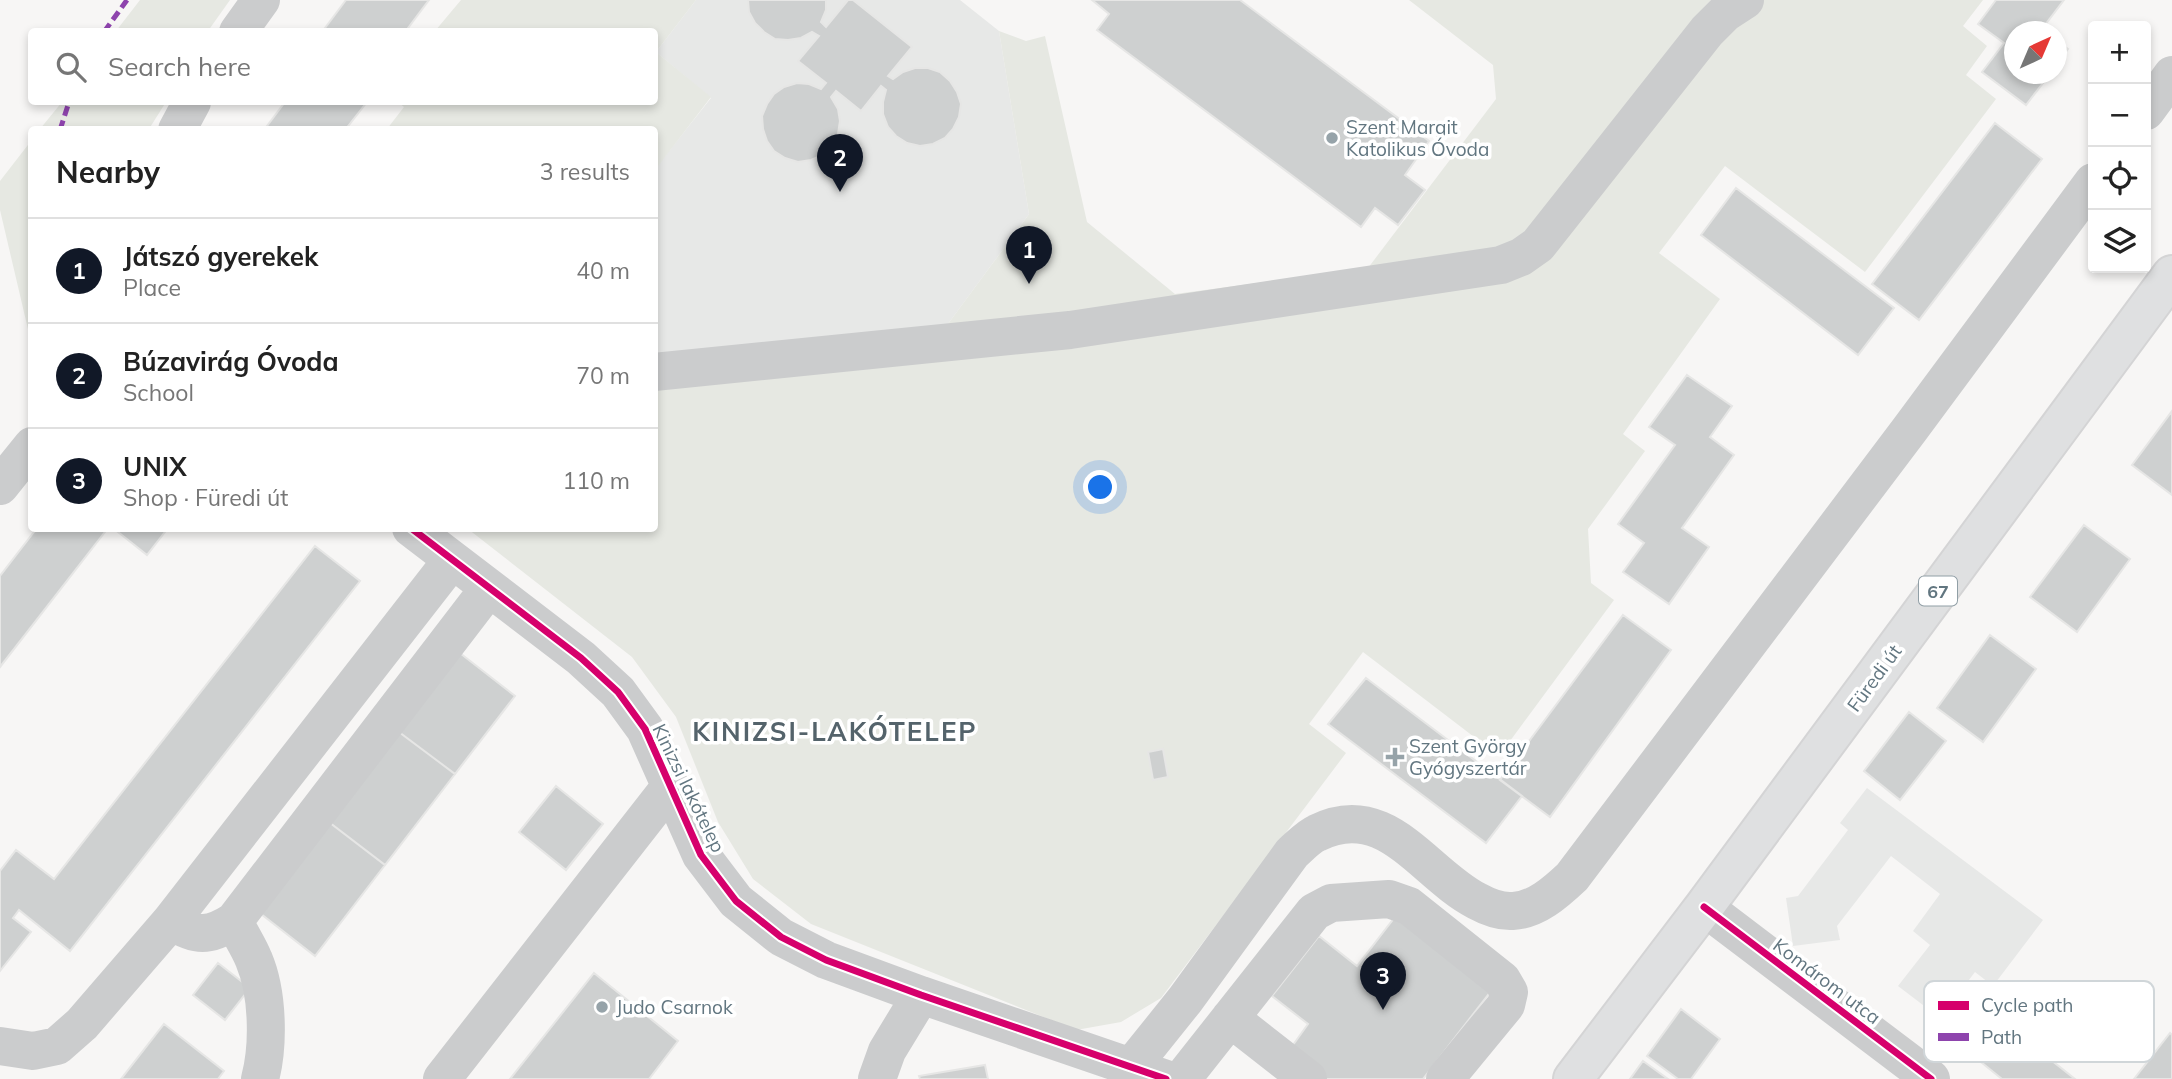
<!DOCTYPE html>
<meta charset="utf-8">
<style>
body{margin:0;font-family:Mulish,sans-serif;background:#f2f2f2;color:#222}
.controls{position:absolute;right:21px;top:21px;display:grid;overflow:hidden;border-radius:7px;box-shadow:0 4px 10px #0003}
.controls button{width:63px;height:63px;display:grid;place-items:center;padding:0;border:0;border-bottom:2px solid #e0e0e0;background:#fff;color:#222;font:35px sans-serif}
.compass{position:absolute;left:2004px;top:21px;width:63px;height:63px;border-radius:50%;background:#fff;box-shadow:0 4px 10px #0003;rotate:44deg}
.you{position:absolute;left:1101px;top:488px;width:24px;height:24px;margin:-18px;border:5px solid #fff;border-radius:50%;background:#1a73e8;box-shadow:0 0 0 10px #1a73e833}
.badge{display:grid;place-items:center;width:46px;height:46px;border-radius:50%;background:#111827;color:#fff;font-size:23px;font-weight:700}
.pin{position:absolute;translate:-50% -58px;filter:drop-shadow(0 2px 4px #0008)}
.pin::after{content:'';position:absolute;top:37px;width:24px;height:21px;background:inherit;clip-path:polygon(0 0,100% 0,50% 100%)}
.list{margin:0;padding:0;list-style:none}
h2{display:flex;justify-content:space-between;align-items:center;height:91px;margin:0;padding:0 28px;font-size:30px}
h2 small{font-size:23px;font-weight:400;color:#767676}
.list li{display:grid;grid-template-columns:46px 1fr auto;gap:21px;align-items:center;box-sizing:border-box;height:105px;padding:0 28px;border-top:2px solid #e0e0e0}
.list b{display:block;font-size:26px;white-space:nowrap}
.list p{margin:0;font-size:23px;white-space:nowrap;color:#767676}
.list em{font-size:23px;font-style:normal;color:#767676}
.icon{flex:none;width:38px;height:38px;fill:none;stroke:currentColor;stroke-width:2;stroke-linecap:round;stroke-linejoin:round}
.map{position:relative;flex:none;width:2172px;height:1079px;overflow:hidden}
.search{position:absolute;background:#fff;box-shadow:0 4px 10px #0003;left:28px;top:28px;width:630px;height:77px;display:flex;align-items:center;gap:18px;box-sizing:border-box;padding:0 24px;border-radius:7px;color:#767676;font-size:26px}
.panel{position:absolute;background:#fff;box-shadow:0 4px 10px #0003;left:28px;top:126px;width:630px;height:406px;border-radius:7px}
.map>svg:first-child{display:block}
.built{fill:#e7e8e7}
.green{fill:#e6e8e2}
.building{fill:#ced0d0;stroke:#e6e6e5;stroke-width:2}
.lines{fill:none;stroke-linecap:round;stroke-linejoin:round}
.major-casing{stroke:#d4d4d5;stroke-width:42}
.minor{stroke:#cbcccd;stroke-width:38}
.major{stroke:#dfe0e1;stroke-width:38}
.quiet{stroke:#8e44ad;stroke-width:5;stroke-dasharray:10 5;stroke-linecap:butt}
.cycleway-casing{stroke:#fff;stroke-width:11}
.cycleway{stroke:#d6006c;stroke-width:7}
.poi-dot{fill:#96a3a9;stroke:#fff;stroke-width:2.5}
.labels{text-anchor:middle;dominant-baseline:central;stroke-width:7;stroke-linejoin:round;paint-order:stroke}
.shield{fill:#fff;stroke:#919fa6;stroke-width:2}
.shield-label{font-size:18px;font-weight:bold;fill:#627680}
.poi-label{font-size:19px;fill:#627680;stroke:#fff;text-anchor:start}
.street-label{font-size:19px;fill:#627680;stroke:#fff}
.district-label{font-size:26px;font-weight:bold;letter-spacing:2px;fill:#54636b;stroke:#fff}
.key{fill:#fff;stroke:#d0d6d9;stroke-width:2}
.key-label{font-size:19px;fill:#627680}
</style>
<div class="map">
<svg width="2172" height="1079" viewBox="0 0 2172 1079">
<rect width="100%" height="100%" fill="#f7f6f5"/>
<path class="built" d="M696,0h264l39,31 30,183 -87,118 -287,25 -1,-187 57,-72 -55,-46z
M1867,788l176,132 -50,66 -18,-14 -35,46 -42,-32 32,-41 -17,-14 27,-37 -49,-38 -54,70 3,14 -47,6 -7,-48 12,-2 50,-66 -8,-7z"/>
<path class="green" d="M140,0h90l-22,31h-92z
M461,0h235l-40,52 55,45 -56,73 -1,-40 -267,-1 17,-22 -6,-5h256v-70l-219,-1z
M1409,0h574l-20,26 24,20 -21,29 30,24 -131,173 -140,-106 -66,87 61,46 -97,135 22,17 -57,78 3,54 23,17 -115,156 -136,-104 -54,72 37,29 -185,245 -40,24 -45,8 -265,-106 -58,-45 -35,-57 -42,-105 -44,-60 -164,-128 186,-1 1,-171 287,-25 87,-118 -30,-183 27,10 19,-5 42,186 88,72 193,-26 128,-169 -3,-34z
M62,102h104l-17,27h-109z
M31,141v201l-31,-132v-29z"/>
<path class="building" d="M346,0h83l-24,32h-83z
M748,0h78v10l-5,12 5,5 22,-27h5l59,47 -24,29 5,3 10,-7 12,-4h13l12,4 10,9 7,11 4,12 -2,13 -6,12 -8,9 -12,6 -13,2 -13,-3 -11,-7 -8,-9 -5,-13v-12l3,-12 -5,-4 -20,25 -25,-20 -5,6 7,12 2,12 -2,13 -6,12 -9,9 -12,5 -13,2 -13,-4 -11,-7 -7,-10 -4,-12 -1,-13 5,-12 7,-10 10,-7 13,-4 12,1 12,5 5,-6 -28,-22 21,-25 -7,-4 -11,6 -13,2 -13,-1 -11,-7 -9,-9 -6,-11z
M1092,0h148l189,141 -24,34 20,15 -27,35 -23,-17 -14,19 -264,-197 12,-16z
M1996,0h68l-22,29 3,3h-31v42h36l-24,31 -44,-33 22,-29 -26,-19z
M2056,40l12,9 -12,16z
M285,102h82l-22,28h-81z
M1995,123l47,36 -123,161 -47,-36z
M1736,188l158,120 -36,47 -157,-120z
M1687,375l45,31 -22,31 24,18 -52,73 27,19 -40,57 -46,-32 21,-29 -26,-19 57,-79 -26,-18z
M2172,411v84l-40,-30z
M2084,525l46,34 -53,73 -47,-35z
M37,528h71l-108,139v-91z
M113,528h55l-21,27z
M315,546l45,35 -290,370 -51,-41 -6,8 18,14 -31,39v-100l16,-21 38,29z
M1623,615l48,35 -121,167 -50,-37z
M1990,635l46,34 -53,73 -46,-34z
M456,650l59,46 -60,78 -60,-45z
M1366,678l156,118 -36,47 -158,-119z
M1909,712l37,29 -46,59 -36,-29z
M395,729l60,45 -70,91 -60,-46z
M1163,749l5,28 -15,3 -5,-28z
M556,786l47,38 -37,46 -47,-38z
M325,819l60,46 -70,91 -59,-46z
M1395,917l96,74 -68,88h-100l-35,-27 20,-28 -36,-28 47,-60 38,30z
M218,963l32,25 -25,32 -32,-25z
M594,973l84,68 -29,38h-139z
M1978,1002l97,77h-73l-52,-42z
M1681,1009l39,30 -29,40h-13l-31,-23z
M164,1024l60,47 -6,8h-97z
M2170,1033l2,2v44h-38z
M1643,1061l25,18h-38z
M985,1065l3,14h-68l-1,-3z"/>
<g class="lines">
<g class="major-casing">
<path id="major" d="M1573,1079l131,-172 468,-632"/>
</g>
<path class="minor" d="M238,32l23,-32
M2146,111l26,-36
M177,130l15,-28
M654,372l416,-42 431,-65 20,-8 17,-12 169,-214 18,-18 20,-13
M0,486l32,-40
M411,528l170,130 37,34 27,37 56,126 35,46 45,36 45,23 95,35 245,84
M1704,907l227,172
M171,921c25,16 38,16 63,0l255,-333
M234,921c6,13 15,26 20,39 14,33 15,85 6,119
M1230,1018l78,61
M0,1046l33,5 24,-5 25,-22 89,-103 281,-361
M1132,1066l53,-66 107,-147c8,-7 16,-16 25,-20 69,-35 107,41 160,68 11,6 23,11 36,10 23,-1 43,-19 59,-34l338,-448 183,-247
M442,1079l228,-292
M877,1079l10,-28 34,-56
M1182,1079l132,-167 17,-9 58,-4 20,7 93,74 7,12 -3,13 -61,74"/>
<use href="#major" class="major"/>
<path class="quiet" d="M104,32l23,-32
M60,130l9,-28"/>
<g class="cycleway-casing">
<path id="cycleway" d="M411,528l170,130 37,34 27,37 56,126 35,46 45,36 45,23 95,35 245,84
M1704,907l227,172"/>
</g>
<use href="#cycleway" class="cycleway"/>
</g>
<g class="poi-dot">
<circle cx="1332" cy="138" r="7"/>
<path d="M1391.5 746.5h7v7h7v7h-7v7h-7v-7h-7v-7h7z"/>
<circle cx="602" cy="1007" r="7"/>
</g>
<g class="labels">
<rect class="shield" x="1919" y="576.5" width="38" height="29" rx="5"/>
<g class="shield-label">
<text x="1938" y="591">67</text>
</g>
<g class="poi-label">
<text x="1346" y="127">Szent Margit<tspan x="1346" dy="22">Katolikus Óvoda</tspan></text>
<text x="1409" y="746">Szent György<tspan x="1409" dy="22">Gyógyszertár</tspan></text>
<text x="616" y="1007">Judo Csarnok</text>
</g>
<g class="street-label">
<text transform="translate(1874 678) rotate(-54)">Füredi út</text>
<text transform="translate(689 788) rotate(64)">Kinizsi lakótelep</text>
<text transform="translate(1827 981) rotate(37)">Komárom utca</text>
</g>
<g class="district-label">
<text x="835" y="731">KINIZSI-LAKÓTELEP</text>
</g>
</g>
<rect x="1924" y="981" width="230" height="81" rx="10" class="key"/>
<rect x="1938" y="1001" width="31" height="9" fill="#d6006c"/>
<rect x="1938" y="1033" width="31" height="8" fill="#8e44ad"/>
<g class="key-label">
<text x="1981" y="1012">Cycle path</text>
<text x="1981" y="1044">Path</text>
</g>
</svg>
<div class="controls">
<button>+</button>
<button>−</button>
<button><svg class="icon" aria-label="locate" viewBox="0 0 24 24"><circle cx="12" cy="12" r="6"/><path d="M12 2v4M12 18v4M2 12h4M18 12h4"/></svg></button>
<button><svg class="icon" aria-label="layers" viewBox="0 0 24 24"><path d="M12 4l9 5-9 5-9-5zM3 14l9 5 9-5"/></svg></button>
</div>
<svg class="compass" viewBox="-18 -18 36 36"><path d="M0-13l5 13h-10z" fill="#e53935"/><path d="M0 13l5-13h-10z" fill="#767676"/></svg>
<div class="you"></div>
<div class="pin badge" style="left:1029px;top:284px">1</div>
<div class="pin badge" style="left:840px;top:192px">2</div>
<div class="pin badge" style="left:1383px;top:1010px">3</div>
<div class="search"><svg class="icon" aria-label="search" viewBox="0 0 24 24"><circle cx="10" cy="10" r="6"/><path d="M15 15l6 6"/></svg>Search here</div>
<section class="panel">
<h2>Nearby<small>3 results</small></h2>
<ul class="list">
<li><span class="badge">1</span><div><b>Játszó gyerekek</b><p>Place</p></div><em>40 m</em></li>
<li><span class="badge">2</span><div><b>Búzavirág Óvoda</b><p>School</p></div><em>70 m</em></li>
<li><span class="badge">3</span><div><b>UNIX</b><p>Shop · Füredi út</p></div><em>110 m</em></li>
</ul>
</section>
</div>
